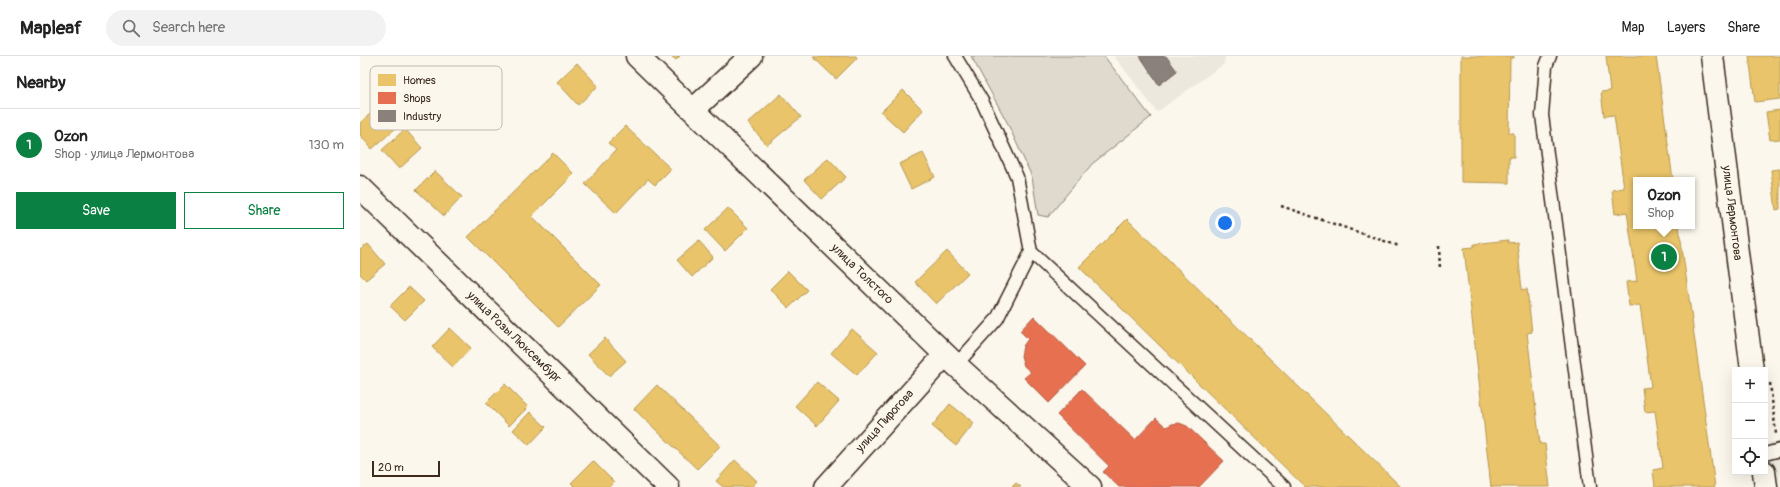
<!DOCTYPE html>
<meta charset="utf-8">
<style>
body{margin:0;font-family:Pangolin,sans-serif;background:#f2f2f2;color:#222}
.controls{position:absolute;right:12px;bottom:12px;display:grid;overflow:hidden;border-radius:0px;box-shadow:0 4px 16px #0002}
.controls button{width:36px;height:36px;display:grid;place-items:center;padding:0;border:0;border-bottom:1px solid #e0e0e0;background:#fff;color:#222;font:20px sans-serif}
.scale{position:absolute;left:12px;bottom:10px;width:68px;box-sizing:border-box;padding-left:4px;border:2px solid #3b2a1e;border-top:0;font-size:11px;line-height:14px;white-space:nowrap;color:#3b2a1e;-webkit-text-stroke:3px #fbf7ec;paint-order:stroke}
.you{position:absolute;left:865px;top:167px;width:14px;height:14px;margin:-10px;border:3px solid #fff;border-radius:50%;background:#1a73e8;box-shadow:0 0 0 6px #1a73e833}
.badge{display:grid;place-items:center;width:26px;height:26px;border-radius:50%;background:#0b8043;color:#fff;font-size:13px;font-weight:700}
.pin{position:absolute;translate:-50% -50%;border:2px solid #fff;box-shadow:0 1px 4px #0006}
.popup{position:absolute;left:1273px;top:121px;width:62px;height:52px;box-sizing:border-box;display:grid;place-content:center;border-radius:0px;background:#fff;filter:drop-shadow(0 1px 3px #0005);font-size:13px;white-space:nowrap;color:#767676}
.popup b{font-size:15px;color:#222}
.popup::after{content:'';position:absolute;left:50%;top:100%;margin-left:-8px;border:8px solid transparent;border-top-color:#fff}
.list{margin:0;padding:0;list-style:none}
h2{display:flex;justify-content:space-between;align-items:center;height:52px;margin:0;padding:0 16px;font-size:17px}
h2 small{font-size:13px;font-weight:400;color:#767676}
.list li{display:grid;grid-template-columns:26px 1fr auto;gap:12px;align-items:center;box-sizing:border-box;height:72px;padding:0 16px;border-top:1px solid #e0e0e0}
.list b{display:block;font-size:15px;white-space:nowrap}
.list p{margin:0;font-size:13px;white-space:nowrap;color:#767676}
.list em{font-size:13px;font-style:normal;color:#767676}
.actions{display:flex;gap:8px;padding:12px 16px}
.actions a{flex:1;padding:9px 0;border:1px solid #0b8043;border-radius:0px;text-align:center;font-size:14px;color:#0b8043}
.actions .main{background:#0b8043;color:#fff}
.icon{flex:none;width:22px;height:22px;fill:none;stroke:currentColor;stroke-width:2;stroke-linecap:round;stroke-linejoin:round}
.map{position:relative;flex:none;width:1420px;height:431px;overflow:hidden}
header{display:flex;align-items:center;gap:24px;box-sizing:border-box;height:56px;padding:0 20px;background:#fff;border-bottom:1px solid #e0e0e0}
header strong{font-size:19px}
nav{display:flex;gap:22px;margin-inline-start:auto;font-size:14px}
.search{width:280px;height:36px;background:#f2f2f2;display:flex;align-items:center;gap:10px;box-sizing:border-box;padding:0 14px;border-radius:22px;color:#767676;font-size:15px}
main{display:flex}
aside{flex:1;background:#fff}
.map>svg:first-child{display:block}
.built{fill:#ede8dd}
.green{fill:#dfd9ce;stroke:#8d8276}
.homes{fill:#e9c46a;stroke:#b59653}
.shops{fill:#e76f51;stroke:#b35a42}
.industry{fill:#8a817c;stroke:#726760}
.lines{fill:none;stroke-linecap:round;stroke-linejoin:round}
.service-casing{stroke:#3b2a1e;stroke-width:15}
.minor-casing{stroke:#3b2a1e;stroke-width:25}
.path{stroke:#3b2a1e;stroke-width:2.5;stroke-dasharray:3 3;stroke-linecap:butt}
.service{stroke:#fbf7ec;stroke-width:12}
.minor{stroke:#fbf7ec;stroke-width:22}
.labels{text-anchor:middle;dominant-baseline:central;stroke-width:4;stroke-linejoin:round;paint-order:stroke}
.street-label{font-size:12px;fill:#3b2a1e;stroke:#fbf7ec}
.key{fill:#fbf7ec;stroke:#c1baae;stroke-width:1}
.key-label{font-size:11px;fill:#3b2a1e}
</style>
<header>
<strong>Mapleaf</strong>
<div class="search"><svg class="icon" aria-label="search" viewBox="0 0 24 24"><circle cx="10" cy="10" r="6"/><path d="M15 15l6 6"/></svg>Search here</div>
<nav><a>Map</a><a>Layers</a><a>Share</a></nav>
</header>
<main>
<aside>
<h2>Nearby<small></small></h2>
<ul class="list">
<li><span class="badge">1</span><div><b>Ozon</b><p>Shop · улица Лермонтова</p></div><em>130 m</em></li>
</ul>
<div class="actions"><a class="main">Save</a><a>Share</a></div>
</aside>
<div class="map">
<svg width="1420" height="431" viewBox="0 0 1420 431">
<rect width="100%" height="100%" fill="#fbf7ec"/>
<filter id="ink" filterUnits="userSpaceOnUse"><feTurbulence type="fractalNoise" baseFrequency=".025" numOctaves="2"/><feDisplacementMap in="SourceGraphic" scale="8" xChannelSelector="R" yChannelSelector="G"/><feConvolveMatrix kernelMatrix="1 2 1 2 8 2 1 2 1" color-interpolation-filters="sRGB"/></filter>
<g filter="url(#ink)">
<path class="built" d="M754,0h111l-1,8 -67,48z
M1420,385v46h-4l-8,-44z"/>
<path class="green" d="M611,0h133l47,61 -59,47 -44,53 -10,-2 -6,-38 -25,-55z"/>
<path class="homes" d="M311,0h9l-4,4z
M496,0l1,2 -21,21 -23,-22z
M1101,0h53v2h-4l-1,75h5v24h-5v26l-48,-1z
M1246,0h50l17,124h-37v46h43l36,261h-60l-2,-17 10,-2 -8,-57 -10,1 -3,-24 9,-1 -11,-82 -11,1 -3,-24 11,-1 -10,-69 -12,2 -3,-24 12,-2 -10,-73 -10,1 -3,-24 9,-1z
M1389,0h31v43l-25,3z
M217,7l21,23 -20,19 -21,-23z
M543,34l20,20 -20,22 -22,-20z
M421,38l20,23 -34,28 -19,-22z
M19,50l18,21 -25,22 -12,-14v-12z
M1420,54v29l-10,1 -4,-28z
M265,70l46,43 -16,16 -7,-6 -32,34 -31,-29 31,-34 -8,-7z
M45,73l17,19 -23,21 -17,-19z
M193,97l21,21 -42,42 69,69 -43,42 -90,-90z
M563,97l12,24 -24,12 -12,-25z
M468,102l18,19 -24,22 -18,-19z
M1420,113v40l-4,1 -5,-40z
M75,115l27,26 -18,19 -28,-26z
M368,152l20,20 -23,23 -20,-21z
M767,163l274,268h-96l-226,-220z
M1148,184v3l9,-1 5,48 5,-1 5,43 -5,1 13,111h5l5,43h-59l-27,-239 10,-1v-3z
M339,185l14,16 -21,20 -15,-17z
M8,188l17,20 -19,16 -6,-6v-24z
M587,195l21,22 -32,31 -21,-22z
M428,215l19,19 -18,18 -19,-19z
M49,231l15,14 -19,19 -15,-14z
M90,272l21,20 -18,19 -21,-20z
M492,273l26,23 -21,23 -26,-22z
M245,282l21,23 -17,15 -21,-22z
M457,326l22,19 -22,25 -22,-20z
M145,328l23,23 -19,19 -23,-23z
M297,329l63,61 -23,23 -63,-60z
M590,348l24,19 -18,23 -24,-20z
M170,356l16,15 -17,18 -16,-15z
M375,404l22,21 -6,6h-28l-7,-6z
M233,405l21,21 -5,5h-34l-4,-4z
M656,427l5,4h-9z"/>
<path class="shops" d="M674,260l51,50 -36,37 -25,-25 7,-6 -7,-6 -3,-10 2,-10 5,-7 -8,-8z
M722,333l53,51 21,-22 10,9 6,-3 7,-1 8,3 37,35 -25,26h-80l-16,-15 6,-6 -52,-51z"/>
<path class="industry" d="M780,0h26l11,15 -18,14z"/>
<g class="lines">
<g class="service-casing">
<path id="service" d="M595,0l27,45 35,76 14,75 -34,67 -41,46
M1190,0l-4,10 -4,49 48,372
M671,196l253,235
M1405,398l15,-4"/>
</g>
<g class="minor-casing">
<path id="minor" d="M277,0l319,309 134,122
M1352,0l40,314
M333,54l58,-54
M0,131l308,300
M1404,416l2,15
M466,431l119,-132"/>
</g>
<path class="path" d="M921,150l118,40
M1079,190l1,24
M1410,327l6,51"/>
<use href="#service" class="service"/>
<use href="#minor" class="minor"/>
</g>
</g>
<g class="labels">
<g class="street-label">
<text transform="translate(1372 157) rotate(83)">улица Лермонтова</text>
<text transform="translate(502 218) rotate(44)">улица Толстого</text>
<text transform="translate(154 281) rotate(44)">улица Розы Люксембург</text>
<text transform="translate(525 365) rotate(-48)">улица Пирогова</text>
</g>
</g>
<rect x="10" y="10" width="132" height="64" rx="6" class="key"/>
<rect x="18" y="18" width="18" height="12" fill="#e9c46a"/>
<rect x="18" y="36" width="18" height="12" fill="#e76f51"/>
<rect x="18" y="54" width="18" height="12" fill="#8a817c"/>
<g class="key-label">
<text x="43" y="28">Homes</text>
<text x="43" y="46">Shops</text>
<text x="43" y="64">Industry</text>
</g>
</svg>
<div class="controls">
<button>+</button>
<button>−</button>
<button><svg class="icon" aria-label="locate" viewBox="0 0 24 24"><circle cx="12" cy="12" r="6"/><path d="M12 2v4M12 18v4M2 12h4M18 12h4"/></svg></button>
</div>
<div class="scale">20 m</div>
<div class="you"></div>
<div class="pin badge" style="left:1304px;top:201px">1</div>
<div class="popup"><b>Ozon</b>Shop</div>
</div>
</main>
